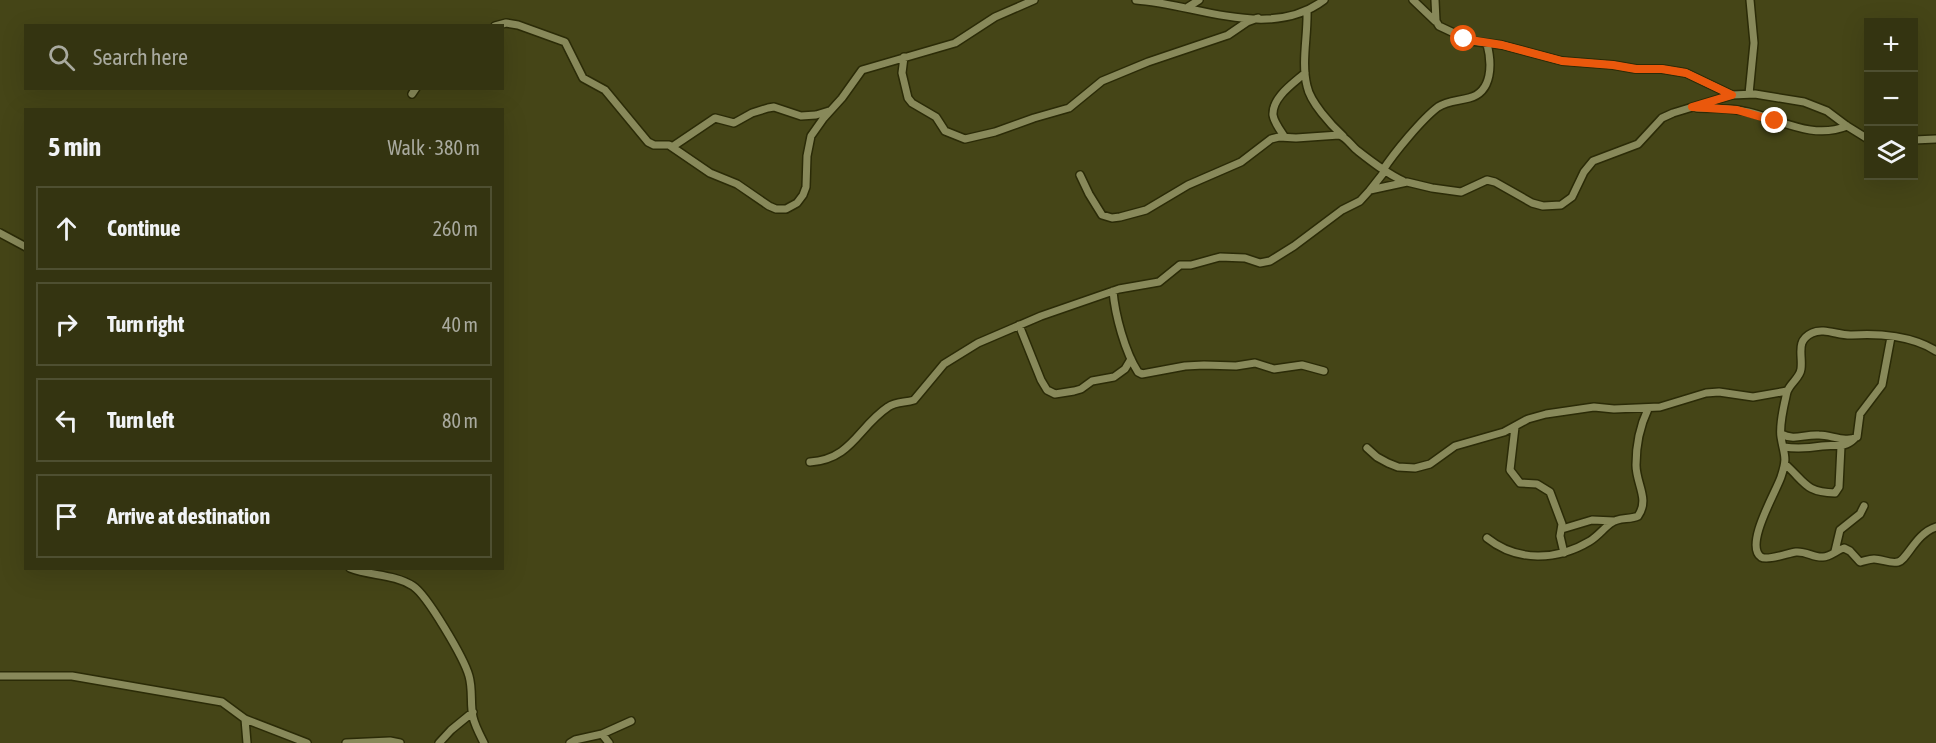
<!DOCTYPE html>
<meta charset="utf-8">
<style>
body{margin:0;font-family:"Asap Condensed",sans-serif;background:#3c3c1a;color:#f1f3f6}
.controls{position:absolute;right:18px;top:18px;display:grid;overflow:hidden;border-radius:0px;box-shadow:0 6px 24px #0002}
.controls button{width:54px;height:54px;display:grid;place-items:center;padding:0;border:0;border-bottom:2px solid #4e4f31;background:#343411;color:#f1f3f6;font:30px sans-serif}
.stop{position:absolute;width:18px;height:18px;margin:-14px;border:4px solid #ea580c;border-radius:50%;background:#fff}
.stop.end{background:#ea580c;border-color:#fff;box-shadow:0 2px 6px #0008}
.list{margin:0;padding:0;list-style:none}
h2{display:flex;justify-content:space-between;align-items:center;height:78px;margin:0;padding:0 24px;font-size:26px}
h2 small{font-size:20px;font-weight:400;color:#a9aa9f}
.list li{display:grid;grid-template-columns:39px 1fr auto;gap:18px;align-items:center;box-sizing:border-box;height:84px;margin:0 12px 12px;padding:0 12px;border:2px solid #4e4f31;border-radius:0px}
.list b{display:block;font-size:22px;white-space:nowrap}
.list em{font-size:20px;font-style:normal;color:#a9aa9f}
.icon{flex:none;width:33px;height:33px;fill:none;stroke:currentColor;stroke-width:2;stroke-linecap:round;stroke-linejoin:round}
.map{position:relative;flex:none;width:1936px;height:743px;overflow:hidden}
.search{position:absolute;background:#343411;box-shadow:0 6px 24px #0002;left:24px;top:24px;width:480px;height:66px;display:flex;align-items:center;gap:15px;box-sizing:border-box;padding:0 21px;border-radius:0px;color:#a9aa9f;font-size:22px}
.panel{position:absolute;background:#343411;box-shadow:0 6px 24px #0002;left:24px;top:108px;width:480px;height:462px;border-radius:0px}
.map>svg:first-child{display:block}
.lines{fill:none;stroke-linecap:round;stroke-linejoin:round}
.minor-casing{stroke:#2b2b07;stroke-width:10}
.minor{stroke:#88895a;stroke-width:7}
.route{stroke:#ea580c;stroke-width:8}
</style>
<div class="map">
<svg width="1936" height="743" viewBox="0 0 1936 743">
<rect width="100%" height="100%" fill="#454517"/>
<g class="lines">
<g class="minor-casing">
<path id="minor" d="M1136,0c60,4 134,41 188,0
M1413,0l22,21
M1435,0l1,21 3,5 32,15 31,4 60,16 51,4 23,4h26l24,4 46,22
M1188,7l11,-7
M1307,10c1,25 -6,52 0,76 3,16 24,39 36,50
M495,26l11,-3 12,2 47,17 18,36 22,12 43,52 6,3h15l41,28 27,11 32,22 7,3h10l11,-6 6,-8 3,-8 1,-31 4,-20 12,-17 19,-21 20,-28 93,-27 40,-26 39,-17
M904,57l-2,16 6,25 4,5 24,14 9,14 20,8 30,-7 39,-14 35,-10 33,-27 46,-19 80,-27 19,-13 11,-4
M412,94l4,-6
M1749,94l5,-51 -4,-43
M1697,108c17,0 35,0 51,4 33,8 65,28 99,14
M1284,136c-4,-6 -10,-14 -11,-21 -1,-18 21,-32 32,-42
M1914,140l22,-1
M672,147l43,-29 19,5 18,-10 16,-5 6,-1 27,9 15,-1 13,-4
M1383,170c11,-17 39,-51 55,-63 9,-6 20,-6 31,-9 24,-6 23,-35 18,-54
M1080,175l9,19 13,21 10,3 8,-1 26,-7 42,-25 53,-23 30,-23 8,-2 17,1 43,-3c9,3 12,11 19,16 14,11 28,22 45,30
M1370,190l15,-19
M0,233l26,14
M1113,291c2,24 12,61 25,81l4,2 43,-8 19,-1 32,1 19,-3 19,6 28,-4 22,6
M1019,325l22,55 6,10 8,4 19,-3 7,-2 11,-8 22,-4 11,-8 6,-10
M1936,351c-23,-15 -57,-18 -84,-16 -13,1 -28,-8 -40,-2 -17,8 -9,22 -11,36 -1,9 -11,14 -14,23 -3,13 -8,32 -6,45 3,19 7,19 0,40 -5,15 -37,68 -20,80 6,4 27,-4 35,-5 10,-1 18,6 27,5 7,0 14,-7 21,-9l6,3 10,11c5,-1 9,-3 14,-3 8,0 16,5 24,3 9,-2 18,-29 38,-35
M1515,427l-5,43 10,13 17,1 13,8 12,32 -2,12 4,17
M1781,434c14,7 23,0 38,1 12,0 27,8 38,2l3,-23 22,-29 9,-48
M1784,447c14,2 25,1 38,-1 13,-2 22,3 32,-7
M1367,448l10,9 11,6 10,4 17,1 15,-4 25,-18 49,-14 24,-13 18,-5 48,-7 20,2 46,-2 46,-14 13,-1 34,5 34,-6
M810,462c42,-3 48,-35 78,-55 8,-6 17,-4 26,-7l30,-36 34,-21 63,-27 78,-27 40,-7 21,-17h11l29,-8 25,1 15,5 10,-2 24,-15 48,-36 18,-9 10,-11 37,-8 25,6 29,4 26,-12 8,2 37,21 11,3 18,-1 11,-8 12,-25 9,-11 45,-17 24,-26 11,-5 59,-18 23,-1 49,8 23,9 20,15 21,13
M1785,464c21,19 20,28 50,29l4,-6 2,-41
M1562,529l30,-9 22,1
M1487,538c30,24 70,23 103,3 8,-5 14,-13 21,-18 7,-6 19,-3 27,-7 12,-17 -2,-32 -2,-51 0,-19 4,-39 12,-56
M1835,551l5,-21 20,-16 4,-8
M350,568c20,8 44,6 63,18 14,9 51,72 56,90 4,14 1,28 4,41 2,9 7,18 11,26
M0,676h72l150,26 23,17 62,24
M245,719l2,24
M602,734l7,9
M346,743l44,-2 10,2
M439,743l12,-13 22,-18
M570,743l5,-3 27,-6 29,-13"/>
</g>
<use href="#minor" class="minor"/>
</g>
<g class="lines">
<path class="route" d="M1464,39l38,6 60,16 51,4 23,4h26l24,4 46,22 -40,12 45,3 38,11"/>
</g>
</svg>
<div class="controls">
<button>+</button>
<button>−</button>
<button><svg class="icon" aria-label="layers" viewBox="0 0 24 24"><path d="M12 4l9 5-9 5-9-5zM3 14l9 5 9-5"/></svg></button>
</div>
<div class="stop" style="left:1464px;top:39px"></div>
<div class="stop end" style="left:1775px;top:121px"></div>
<div class="search"><svg class="icon" aria-label="search" viewBox="0 0 24 24"><circle cx="10" cy="10" r="6"/><path d="M15 15l6 6"/></svg>Search here</div>
<section class="panel">
<h2>5 min<small>Walk · 380 m</small></h2>
<ul class="list">
<li><svg class="icon" aria-label="ahead" viewBox="0 0 24 24"><path d="M12 20V5M6 11l6-6 6 6"/></svg><div><b>Continue</b></div><em>260 m</em></li>
<li><svg class="icon" aria-label="right" viewBox="0 0 24 24"><path d="M7 20v-9h11M14 6l5 5-5 5"/></svg><div><b>Turn right</b></div><em>40 m</em></li>
<li><svg class="icon" aria-label="left" viewBox="0 0 24 24"><path d="M17 20v-9H6M10 6l-5 5 5 5"/></svg><div><b>Turn left</b></div><em>80 m</em></li>
<li><svg class="icon" aria-label="arrive" viewBox="0 0 24 24"><path d="M6 21V4h12l-3 4 3 4H6"/></svg><div><b>Arrive at destination</b></div></li>
</ul>
</section>
</div>
